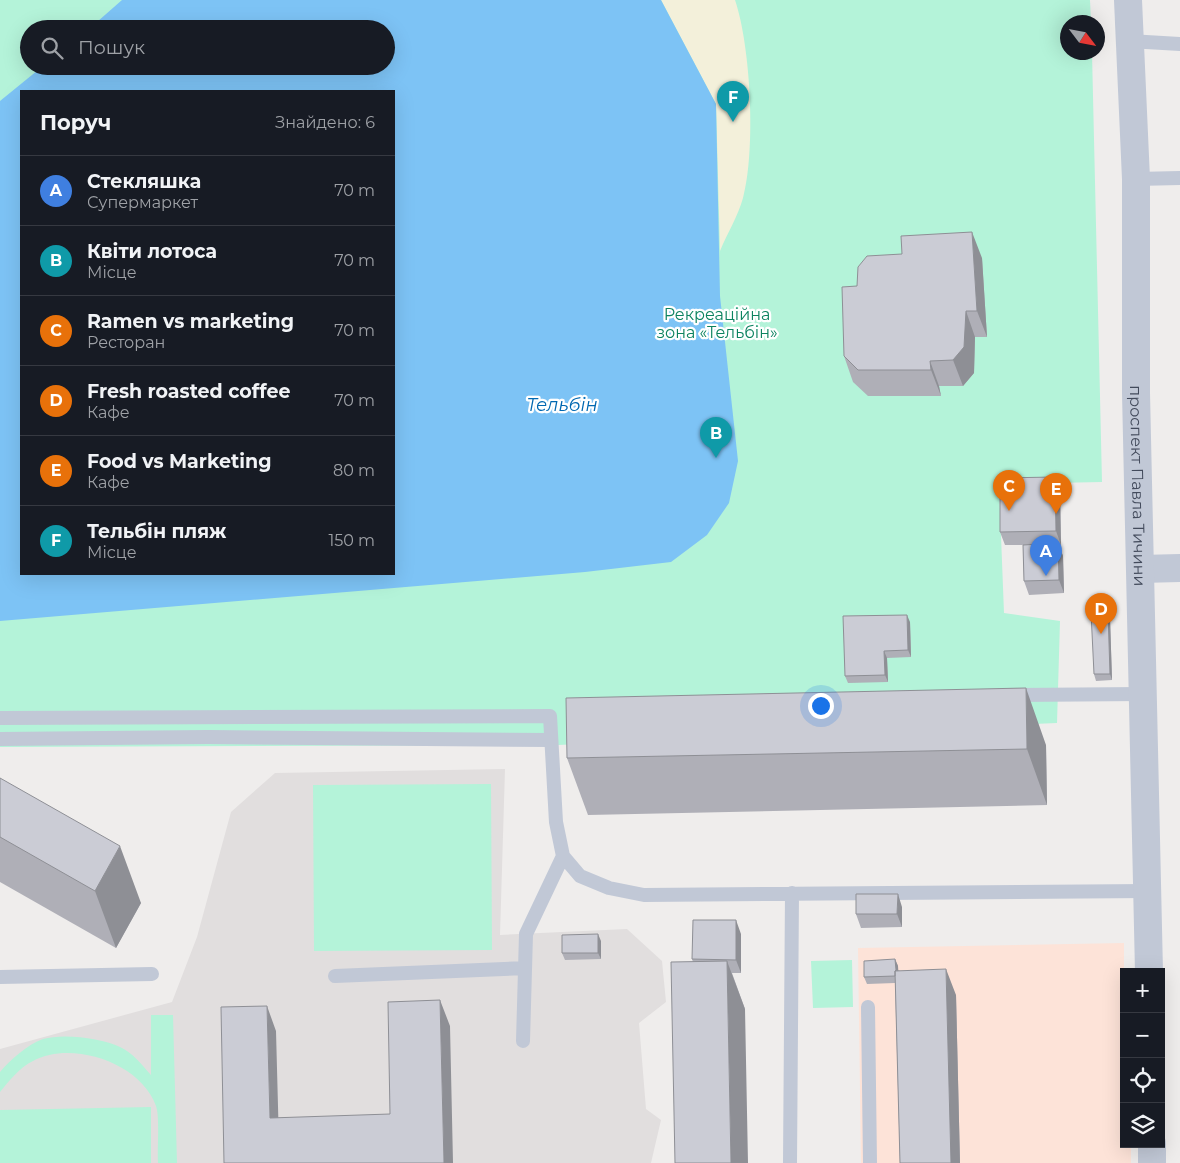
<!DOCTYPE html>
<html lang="uk">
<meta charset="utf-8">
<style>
body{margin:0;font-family:Montserrat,sans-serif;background:#20242c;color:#f1f3f6}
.controls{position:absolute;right:15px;bottom:15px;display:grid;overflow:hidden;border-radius:0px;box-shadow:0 5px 20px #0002}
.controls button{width:45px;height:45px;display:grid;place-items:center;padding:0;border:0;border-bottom:1px solid #363941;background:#171b24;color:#f1f3f6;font:25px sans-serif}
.compass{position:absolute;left:1060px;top:15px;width:45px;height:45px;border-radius:50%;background:#171b24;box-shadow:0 5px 20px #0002;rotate:122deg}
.you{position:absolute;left:820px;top:705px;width:18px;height:18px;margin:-12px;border:4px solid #fff;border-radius:50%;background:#1a73e8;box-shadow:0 0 0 8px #1a73e833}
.badge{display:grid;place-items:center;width:32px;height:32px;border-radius:50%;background:#87a1f3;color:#fff;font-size:16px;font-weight:700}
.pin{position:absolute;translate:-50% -41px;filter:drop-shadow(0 1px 2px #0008)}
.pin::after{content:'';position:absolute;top:26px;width:18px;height:15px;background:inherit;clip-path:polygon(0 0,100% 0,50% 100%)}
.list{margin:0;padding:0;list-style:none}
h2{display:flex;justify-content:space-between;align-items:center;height:65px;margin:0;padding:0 20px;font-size:21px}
h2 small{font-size:16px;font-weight:400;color:#9ea1a6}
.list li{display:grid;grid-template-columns:32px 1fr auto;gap:15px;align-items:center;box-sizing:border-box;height:70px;padding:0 20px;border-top:1px solid #363941}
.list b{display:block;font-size:19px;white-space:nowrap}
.list p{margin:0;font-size:16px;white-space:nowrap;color:#9ea1a6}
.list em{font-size:16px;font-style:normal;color:#9ea1a6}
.icon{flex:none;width:28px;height:28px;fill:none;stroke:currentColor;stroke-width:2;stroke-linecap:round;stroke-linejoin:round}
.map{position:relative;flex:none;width:1180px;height:1163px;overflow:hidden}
.search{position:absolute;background:#171b24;box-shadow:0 5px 20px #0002;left:20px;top:20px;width:375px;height:55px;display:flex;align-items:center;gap:12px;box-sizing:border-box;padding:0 18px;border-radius:28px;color:#9ea1a6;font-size:19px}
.panel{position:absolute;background:#171b24;box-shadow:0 5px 20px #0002;left:20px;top:90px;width:375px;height:485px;border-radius:0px}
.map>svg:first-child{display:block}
.education{fill:#e1dede}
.medical{fill:#fde3d8}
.green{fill:#b4f3d9;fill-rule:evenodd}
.sand{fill:#f3f0da}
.water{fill:#7dc3f5;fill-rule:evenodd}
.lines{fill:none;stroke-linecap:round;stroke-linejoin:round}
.service{stroke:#c1c8d6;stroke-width:14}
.minor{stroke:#c1c8d6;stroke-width:28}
.tertiary{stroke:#c1c8d6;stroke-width:28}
.wall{fill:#afafb7}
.shaded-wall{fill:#8e8f95}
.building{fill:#cbccd5;stroke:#8e8f95}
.labels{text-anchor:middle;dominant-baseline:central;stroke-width:4.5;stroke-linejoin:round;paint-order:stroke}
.park-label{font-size:16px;fill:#0d8360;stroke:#fff}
.street-label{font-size:16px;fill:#434b5c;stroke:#fff}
.water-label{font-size:18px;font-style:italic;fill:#0068b1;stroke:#fff}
</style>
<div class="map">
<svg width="1180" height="1163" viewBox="0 0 1180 1163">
<rect width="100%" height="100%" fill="#efedec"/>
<path class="education" d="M505,769l-5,166 127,-6 35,32 4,41 -27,21 7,86 15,11 -10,43h-651v-114l172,-47 25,-65 34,-125 44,-39z"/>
<path class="medical" d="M1124,943v201h7v19h-270l-3,-215z"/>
<path class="green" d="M0,0h1090l1,22h-23v30l24,1 10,429 -103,2 5,129 56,8 -3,102 -499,22 -558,2zM29,29h357v37h-357zM21,91h373v483h-373z
M491,784l1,166 -178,1 -1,-166z
M852,960l1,47 -40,1 -2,-47z
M151,1015h22l4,148h-19c-1,-14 2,-46 -2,-57 -15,-43 -84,-66 -123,-45 -14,7 -23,19 -33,31v-20c11,-13 27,-27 43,-33 20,-6 59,-1 77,8 13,6 22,18 31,28z
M151,1107v56h-151v-53z"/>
<path class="sand" d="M661,0h74c16,47 21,151 8,198 -5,18 -16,36 -23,53l-4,-147z"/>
<path class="water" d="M122,0h539l55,104 4,192 18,165 -9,42 -22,32 -36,27 -86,10 -585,49v-520l43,-35h343v-37h-297zM21,91h373v483h-373z"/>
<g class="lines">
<path class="service" d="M1129,41l51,3
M1136,179l44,-1
M1010,695l132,-1
M0,718l550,-2 6,106 7,34 17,20 29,12 35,7 504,-4
M0,739l208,-2 342,3
M335,976l190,-8
M0,977l152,-3
M868,1007l2,156
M523,1041l3,-107 37,-78
M790,1163l2,-270"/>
<path class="minor" d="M1141,569l39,-1"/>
<g class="tertiary">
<path id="s1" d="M1128,0l8,179v214l13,579"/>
<path d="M1152,1144v19"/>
</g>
</g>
<path class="wall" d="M982,258l5,79h-12l-1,36 -11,13h-24l2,10h-73l-15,-14 -9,-26 13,-70z
M1055,477l5,14 1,54h-2l4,11 1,37 -35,2 -5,-14 -1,-36h-18l-5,-13z
M1108,612l2,6 2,62 -16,1 -2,-7z
M910,622l1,35 -24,1 1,24 -40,1 -3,-7z
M1046,745l1,60 -459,10 -21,-57z
M0,778l141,125 -25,45 -116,-66z
M902,907v20l-41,1 -5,-14z
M741,934v39h-9l13,36 -52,-47 -1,-3z
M601,941v18l-36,1 -3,-7z
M895,959l3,7v4l58,25 4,168h-60l-5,-180 -28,1 -3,-7z"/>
<path class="shaded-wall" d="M972,232l10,26 5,79 -10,-26z
M966,311l9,26 -1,36 -11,13 -10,-26z
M930,361l9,25 2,10 -10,-26z
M1055,477l5,14 1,54 -5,-14z
M1058,543l5,13 1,37 -5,-13z
M1108,612l2,6 2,62 -2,-6z
M907,615l3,7 1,35 -3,-7z
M884,651l3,7 1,24 -3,-7z
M1026,688l20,57 1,60 -20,-56z
M120,846l21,57 -25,45 -21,-57z
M898,894l4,13v20l-5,-13z
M736,920l5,14v39l-5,-13z
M598,934l3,7v18l-3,-6z
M895,959l3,7 1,16 -3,-7z
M727,961l18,48 3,154h-17z
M946,969l10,26 4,168h-9z
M440,1000l10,26 3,137h-9z
M267,1006l9,25 3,113 -9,-26z"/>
<path class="building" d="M972,232l5,79h-11l-2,36 -11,13 -23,1 1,9h-73l-14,-14 -2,-69 15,-1 1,-19 9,-11 35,-2 -1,-18z
M1055,477l1,54 -56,1v-54z
M1058,543l1,37 -35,1 -1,-36z
M1091,612h17l2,62h-16z
M907,615l1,35 -24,1 1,24 -40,1 -2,-60z
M1026,688l1,61 -460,9 -1,-60z
M0,778l120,68 -25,45 -95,-54z
M856,894h42l-1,20h-41z
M693,920h43v40l-44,-1z
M598,934v19h-36v-18z
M895,959l1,11 -1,1v5l-31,1v-16z
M727,961l4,202h-56l-4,-201z
M946,969l5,194h-51l-5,-192z
M440,1000l4,163h-220l-3,-156 46,-1 3,112 120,-4 -2,-112z"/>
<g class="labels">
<g class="park-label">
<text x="717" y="314">Рекреаційна<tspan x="717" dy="18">зона «Тельбін»</tspan></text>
</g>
<g class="street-label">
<text stroke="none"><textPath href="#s1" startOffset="486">проспект Павла Тичини</textPath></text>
</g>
<g class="water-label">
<text x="562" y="405">Тельбін</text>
</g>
</g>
</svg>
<div class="controls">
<button>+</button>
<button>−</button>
<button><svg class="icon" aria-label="locate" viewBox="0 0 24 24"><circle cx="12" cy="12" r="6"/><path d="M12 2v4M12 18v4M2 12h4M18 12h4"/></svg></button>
<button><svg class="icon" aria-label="layers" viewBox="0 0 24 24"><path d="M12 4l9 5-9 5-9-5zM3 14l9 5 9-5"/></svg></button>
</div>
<svg class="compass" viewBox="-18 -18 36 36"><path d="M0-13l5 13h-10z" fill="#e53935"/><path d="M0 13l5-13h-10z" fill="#9ea1a6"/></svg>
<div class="you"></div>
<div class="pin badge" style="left:1046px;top:576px;background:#3f7fe0">A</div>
<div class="pin badge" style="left:716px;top:458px;background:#0f9aa8">B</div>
<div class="pin badge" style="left:1009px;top:511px;background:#e8710a">C</div>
<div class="pin badge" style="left:1101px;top:634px;background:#e8710a">D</div>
<div class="pin badge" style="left:1056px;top:514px;background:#e8710a">E</div>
<div class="pin badge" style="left:733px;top:122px;background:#0f9aa8">F</div>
<div class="search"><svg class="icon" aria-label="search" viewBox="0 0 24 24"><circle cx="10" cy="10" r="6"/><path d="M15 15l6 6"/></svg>Пошук</div>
<section class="panel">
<h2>Поруч<small>Знайдено: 6</small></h2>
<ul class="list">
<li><span class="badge" style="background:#3f7fe0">A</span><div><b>Стекляшка</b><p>Супермаркет</p></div><em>70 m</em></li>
<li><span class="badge" style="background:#0f9aa8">B</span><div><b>Квіти лотоса</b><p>Місце</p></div><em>70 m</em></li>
<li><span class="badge" style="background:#e8710a">C</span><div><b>Ramen vs marketing</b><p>Ресторан</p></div><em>70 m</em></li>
<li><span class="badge" style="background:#e8710a">D</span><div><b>Fresh roasted coffee</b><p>Кафе</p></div><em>70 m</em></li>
<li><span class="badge" style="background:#e8710a">E</span><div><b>Food vs Marketing</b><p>Кафе</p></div><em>80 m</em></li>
<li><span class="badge" style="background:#0f9aa8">F</span><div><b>Тельбін пляж</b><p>Місце</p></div><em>150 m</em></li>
</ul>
</section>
</div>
